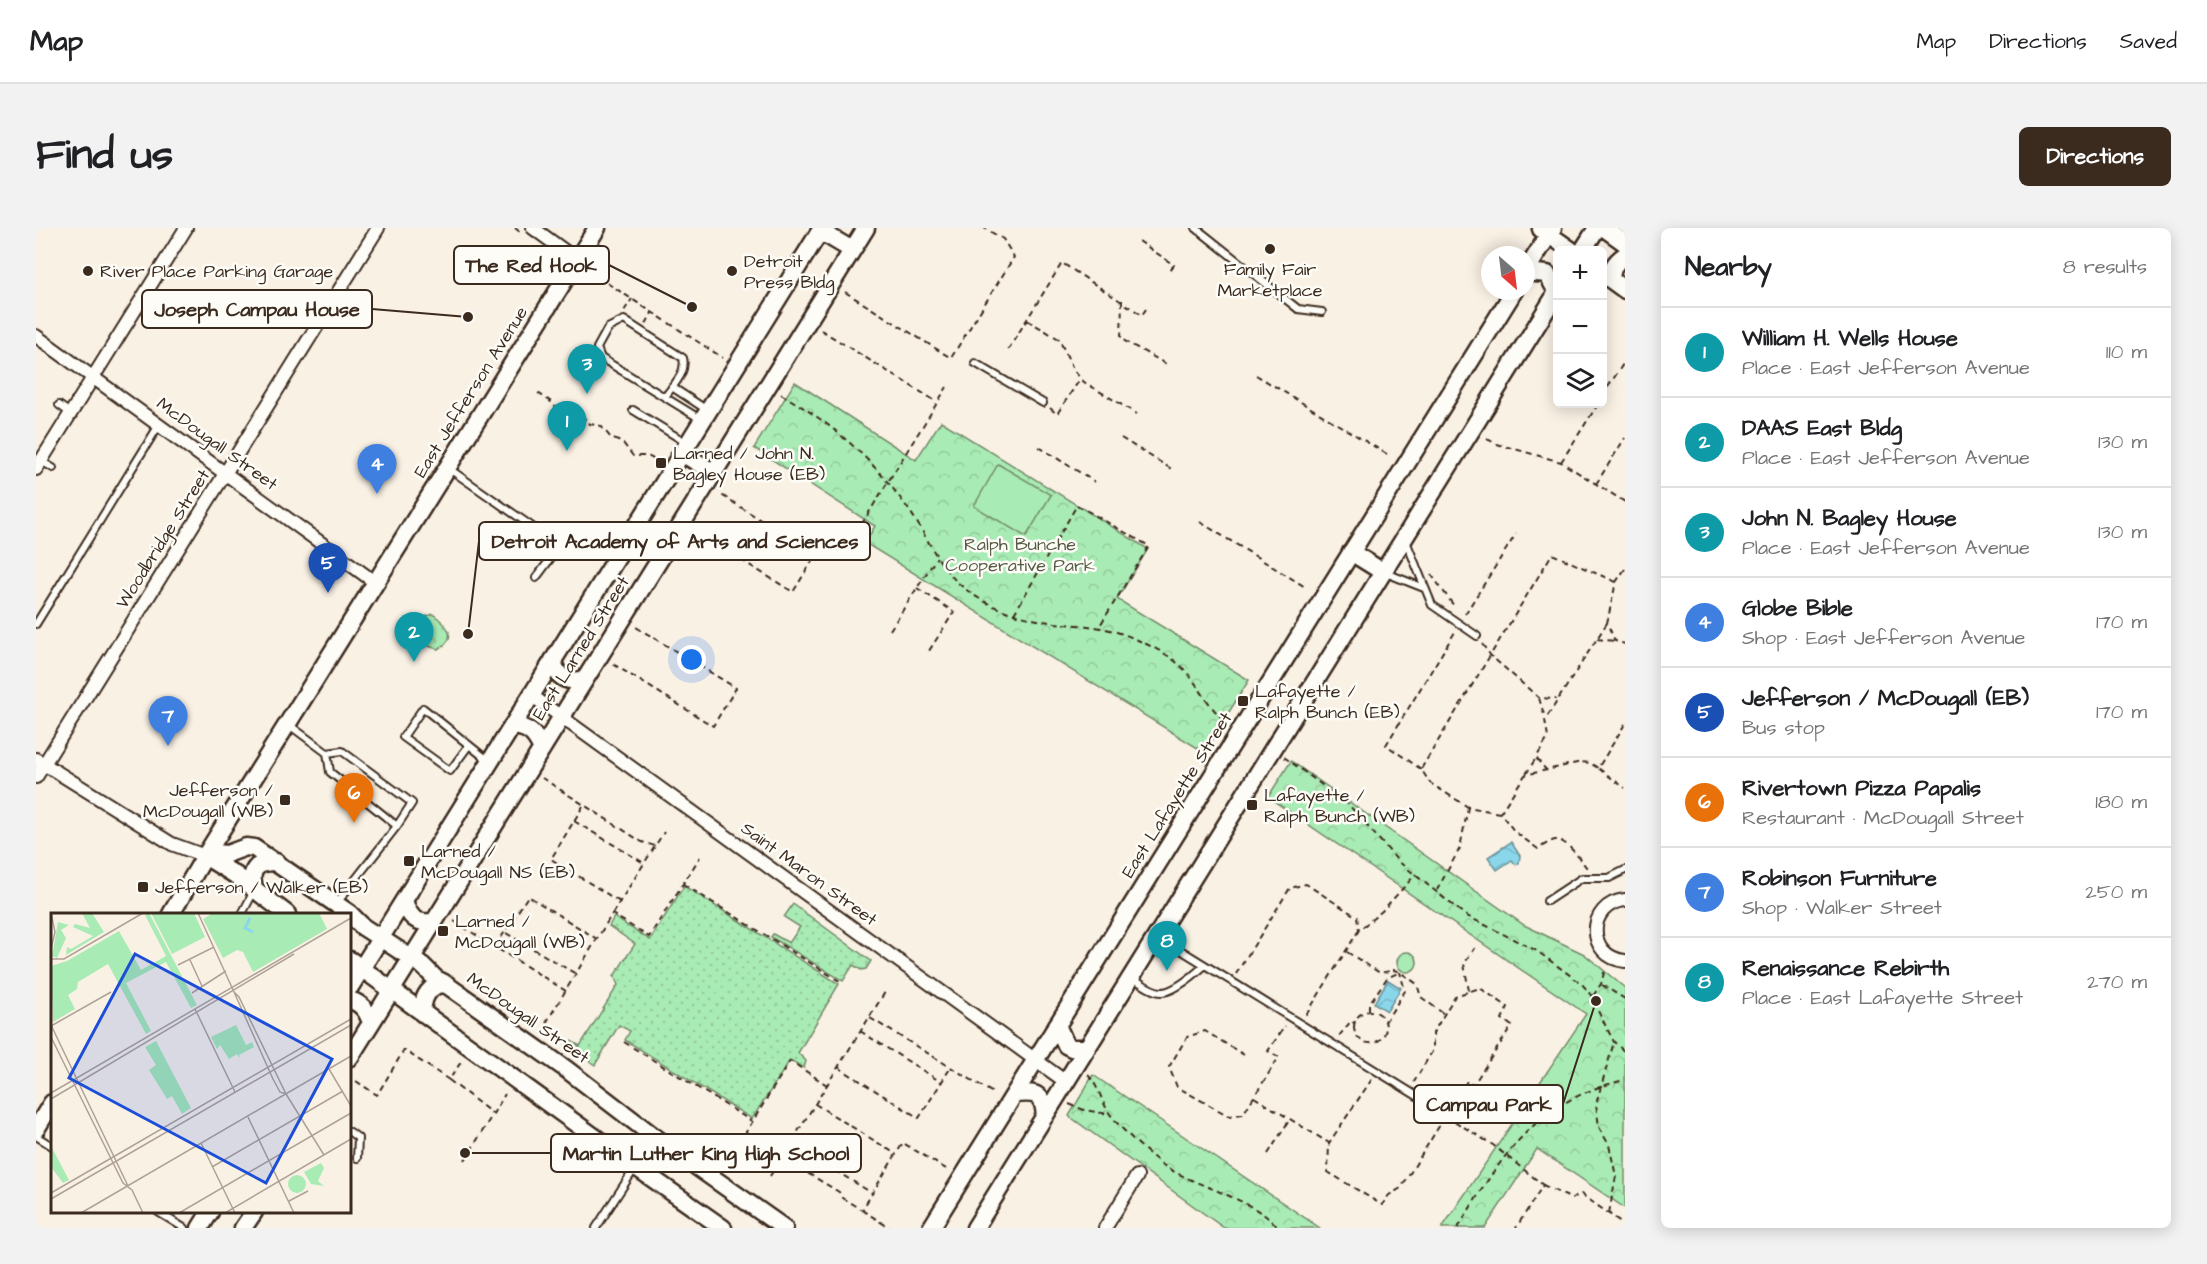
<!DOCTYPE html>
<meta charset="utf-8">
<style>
body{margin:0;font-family:"Architects Daughter",sans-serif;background:#f2f2f2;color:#202124}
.controls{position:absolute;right:18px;top:18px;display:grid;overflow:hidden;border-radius:9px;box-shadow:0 3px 15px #0003}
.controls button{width:54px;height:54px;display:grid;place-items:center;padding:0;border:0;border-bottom:2px solid #e0e0e0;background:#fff;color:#202124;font:30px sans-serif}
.compass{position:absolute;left:1445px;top:18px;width:54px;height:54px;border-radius:50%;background:#fff;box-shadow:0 3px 15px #0003;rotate:152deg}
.you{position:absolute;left:656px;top:432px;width:21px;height:21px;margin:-15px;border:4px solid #fff;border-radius:50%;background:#1a73e8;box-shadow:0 0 0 9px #1a73e833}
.badge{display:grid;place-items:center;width:39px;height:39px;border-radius:50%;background:#3b2a1e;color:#fff;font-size:20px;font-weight:700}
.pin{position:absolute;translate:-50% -50px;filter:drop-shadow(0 2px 3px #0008)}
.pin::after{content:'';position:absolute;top:32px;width:21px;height:18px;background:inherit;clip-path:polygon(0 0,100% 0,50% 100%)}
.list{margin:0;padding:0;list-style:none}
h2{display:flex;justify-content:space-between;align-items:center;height:78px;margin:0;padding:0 24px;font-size:26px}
h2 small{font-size:20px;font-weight:400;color:#757577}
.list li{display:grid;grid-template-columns:39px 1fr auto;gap:18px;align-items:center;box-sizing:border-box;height:90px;padding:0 24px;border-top:2px solid #e0e0e0}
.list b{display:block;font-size:22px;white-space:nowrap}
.list p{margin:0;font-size:20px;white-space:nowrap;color:#757577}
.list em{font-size:20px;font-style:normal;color:#757577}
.icon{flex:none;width:33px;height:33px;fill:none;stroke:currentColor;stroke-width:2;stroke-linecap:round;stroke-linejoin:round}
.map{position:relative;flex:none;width:1589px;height:1000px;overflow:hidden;border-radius:9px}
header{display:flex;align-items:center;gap:36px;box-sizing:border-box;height:84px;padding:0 30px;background:#fff;border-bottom:2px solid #e0e0e0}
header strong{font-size:28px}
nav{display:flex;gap:33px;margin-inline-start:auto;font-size:21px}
.intro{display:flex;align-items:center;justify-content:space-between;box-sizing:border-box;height:144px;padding:0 36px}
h1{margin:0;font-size:42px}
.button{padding:15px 27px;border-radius:9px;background:#3b2a1e;color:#fff;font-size:21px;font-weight:700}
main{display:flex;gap:36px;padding:0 36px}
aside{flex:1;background:#fff;border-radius:9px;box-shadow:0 3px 15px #0003}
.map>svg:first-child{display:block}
.grass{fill:url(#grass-dots);stroke:#728a69;stroke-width:1.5}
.forest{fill:url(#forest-crowns);stroke:#728a69;stroke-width:1.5}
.pitch{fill:#a9ebb4;stroke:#728a69;stroke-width:1.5}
.water{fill:url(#water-waves);stroke:#6a9198;stroke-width:1.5}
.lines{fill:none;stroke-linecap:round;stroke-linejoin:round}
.lane-casing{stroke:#3b2a1e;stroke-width:10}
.street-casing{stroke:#3b2a1e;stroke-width:16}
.secondary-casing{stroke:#3b2a1e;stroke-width:21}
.path{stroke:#3b2a1e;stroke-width:2;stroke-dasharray:6 4.5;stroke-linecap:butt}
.lane{stroke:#fdfcf7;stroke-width:6}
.street{stroke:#fdfcf7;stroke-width:12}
.secondary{stroke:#fdfcf7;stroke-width:16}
.poi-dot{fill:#3b2a1e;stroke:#fdfcf7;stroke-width:2}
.labels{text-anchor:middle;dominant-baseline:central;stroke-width:5;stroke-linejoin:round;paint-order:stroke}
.poi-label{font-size:18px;fill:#3b2a1e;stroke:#fdfcf7;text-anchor:start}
.street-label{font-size:18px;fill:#3b2a1e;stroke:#fdfcf7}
.park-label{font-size:18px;fill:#565a44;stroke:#fdfcf7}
.inset-river{fill:none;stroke:#8ad6ea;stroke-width:3}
.inset-road{fill:none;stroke:#aea195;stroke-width:1.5}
.view{fill:#1d4ed8;fill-opacity:0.15;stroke:#1d4ed8;stroke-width:3}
.inset-edge{fill:none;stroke:#3b2a1e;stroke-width:3}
.leader{fill:none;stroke:#3b2a1e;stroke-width:2}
.callout-dot{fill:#3b2a1e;stroke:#fdfcf7;stroke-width:2}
.callout{fill:#fdfcf7;stroke:#3b2a1e;stroke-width:2}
.callout-label{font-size:20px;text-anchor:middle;font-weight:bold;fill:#3b2a1e}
</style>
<header>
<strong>Map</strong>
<nav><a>Map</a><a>Directions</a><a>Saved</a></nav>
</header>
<div class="intro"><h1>Find us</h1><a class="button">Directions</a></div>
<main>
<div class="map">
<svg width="1589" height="1000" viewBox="0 0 1589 1000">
<defs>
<pattern id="grass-dots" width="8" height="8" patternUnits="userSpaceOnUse" patternTransform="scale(1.5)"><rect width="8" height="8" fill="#a9ebb4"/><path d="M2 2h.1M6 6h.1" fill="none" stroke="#92ca9a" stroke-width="1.8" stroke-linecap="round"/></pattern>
<pattern id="forest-crowns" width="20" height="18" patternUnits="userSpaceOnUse" patternTransform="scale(1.5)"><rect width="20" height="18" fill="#a9ebb4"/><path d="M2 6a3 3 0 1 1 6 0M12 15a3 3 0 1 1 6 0" fill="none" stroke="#92ca9a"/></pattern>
<pattern id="water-waves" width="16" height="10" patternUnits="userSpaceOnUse" patternTransform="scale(1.5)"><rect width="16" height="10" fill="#8ad6ea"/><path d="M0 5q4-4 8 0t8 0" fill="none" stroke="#78b8c8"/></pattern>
</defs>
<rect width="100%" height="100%" fill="#faf1e5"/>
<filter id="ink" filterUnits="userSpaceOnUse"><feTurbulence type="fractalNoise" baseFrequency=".0167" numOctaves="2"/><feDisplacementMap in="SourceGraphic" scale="12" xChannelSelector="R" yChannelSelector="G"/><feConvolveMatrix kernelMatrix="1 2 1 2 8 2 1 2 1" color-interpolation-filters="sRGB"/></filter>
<g filter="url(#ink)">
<path class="grass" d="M648,658l155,98 -41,69 8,8 -2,7 -14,-8 -38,59 -127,-79 5,-9 -11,-6 -24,40 -29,-20 5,-4 9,5 38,-61 -4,-9 21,-32 -26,-18 5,-9 36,23z
M757,676l78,57 -5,8 -5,1 -8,-5 -10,16 -72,-44 2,-3 16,9 11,-16 -16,-10z"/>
<path class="forest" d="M759,154l121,78 25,-39 207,128 -31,50 132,81 -45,72 -339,-209 10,-17 -121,-78z
M397,386c13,10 27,24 5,35 -15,-3 -28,-15 -19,-30z
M1255,533l233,164 60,29 41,34v220l-88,-59 -52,79h-43l144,-214 -318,-217z
M1361 734a10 10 0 1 1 20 0a10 10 0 1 1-20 0Z
M1057,847l227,153h-96l-155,-112z"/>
<path class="pitch" d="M962,236l53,31 -25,42 -52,-31z"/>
<path class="water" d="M1475,614l9,14 -1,7 -4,1 -3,-4 -15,10 -9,-13z
M1352,752l13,8 -14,23 -13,-8z"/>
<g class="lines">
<g class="lane-casing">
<path id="lane" d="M1160,0l102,81 24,3
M939,135l68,40
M636,159l35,23
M629,169c8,-12 22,-24 18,-39l-59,-38 -16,8 -11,20 4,10 101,62
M23,177l11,8
M597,182l54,33
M5,233l12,7
M412,240l112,78 -24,32
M1370,313l26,64 45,31
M1350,345l38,15
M0,396l123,-199
M252,496l39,29 3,19 67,54 -60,77
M433,517l-19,26 -47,-34 20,-29 46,37 20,16
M291,525l15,-2 70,52 -15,23
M1511,673l35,-23h27l16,-8
M206,686l12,-23
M1122,708l272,168
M1097,750c8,5 20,15 30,14 12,-1 32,-18 41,-26
M314,904l8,6 -1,20
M0,908l16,10
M122,984l26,16
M560,1000l39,-60"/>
</g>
<g class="street-casing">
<path id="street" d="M497,0l44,32
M0,108l340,247
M0,241l150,-241
M495,467l535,387
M0,531l136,85 33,12
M0,549l342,-549
M1589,672c-39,4 -39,57 0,61
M1069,1000l32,-52"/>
</g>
<g class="secondary-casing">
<path id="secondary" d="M1568,0l21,15
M1505,1l30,21
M784,3l32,19
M1547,22l14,-22
M1490,43l27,-43
M1490,44l21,2 10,18
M1567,46l22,16
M1575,51c1,-12 4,-17 14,-24
M646,225l32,20
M1315,324l32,20
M517,432c4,19 13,22 31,20
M476,498c17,1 23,8 30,23
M219,663c-6,-20 -1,-29 21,-29
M368,672c5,17 11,24 30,22
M135,686l34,-58 392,-628
M251,686l-50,-38 -32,-20 10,-3 12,1 19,-7 8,1 95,65 14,14 59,38 14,14 8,4 122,86 90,69 128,90
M314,732l286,207 87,61
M314,759l472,-759
M314,772c12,4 17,10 21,23
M386,785c1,-14 4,-23 17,-29l9,1
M1021,797l9,20 6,3h15
M314,829l516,-829
M979,866c21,-2 28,-1 30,22
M0,901l16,-26
M600,939l20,-29
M164,1000l10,-16
M207,1000l11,-16
M895,1000l583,-937
M939,1000l583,-937"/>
</g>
<path class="path" d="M479,0l6,5
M1103,13l35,24 -4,5
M571,55l116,75
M809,64l106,66 63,-101 -11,-18 -19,-11
M1086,72l-1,39 47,26
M588,83l8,-12
M991,92l32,19 15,32 10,11 53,32
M610,96l6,-11
M785,102l116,72
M972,122l54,-87 80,52 4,-6
M1220,147l134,81
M502,165l12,8 14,15 7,2 11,-2 8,8 11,2 10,12 12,5 10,13h15l7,4
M745,166c54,31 95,68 130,119 17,25 28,55 52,74 26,22 60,31 92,36 15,2 31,2 46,5 15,3 29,8 43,15 16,7 33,17 44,31 14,16 22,36 40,49
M1566,168l23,-35
M1014,180l7,6 23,-35
M1085,210l52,32
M1451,211l10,5 64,18 64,40
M1003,219l56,35
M1525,234l37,-58
M1560,256l29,-46
M1164,294l107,66
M660,304l97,60 23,-37 -96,-61
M782,327l22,4 107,-172
M1589,341l-9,13 -9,41 8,18 10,3
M1395,346l23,32
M881,360l37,24 -27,42
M978,386l63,-109 72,41 -50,81
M1429,386l51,-80
M854,402l47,-73
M1561,411l18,2
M1446,416l9,12 48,42 17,1
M577,436l100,62 23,-38 -100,-61
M1503,470l6,20
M1589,496l-27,44 27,20
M1248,529l64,47 50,57 67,54 72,36 45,33 10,12 4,11 18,35 11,10
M1385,541l-35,-24 69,-113
M1511,543l-11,-13 12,-20 -3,-18 62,-97
M1490,546l10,-16
M506,550l100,64 13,4
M547,578l-32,53 69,43
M1464,585l-32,-6 -38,-24 -9,-14 131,-215 64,28
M538,593l70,42
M1551,640c-6,-7 -21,-30 -32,-28 -5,1 -12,6 -17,9l-23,-17 -15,-19 25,-38 56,-13 9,1 8,5
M647,656l158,98
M1401,662l23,-42 8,-41
M576,686l52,-82
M418,693l41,26
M470,705l70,41
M1311,724l33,21 14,-3 6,2 17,12 4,13 23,17
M1200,746l54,-86 16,-4 51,33 2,13
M1566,757l23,14
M530,763l-71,-44 33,-51 69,43
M1433,763l-5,-27 11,-16
M1557,768l8,-12 4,-15
M1333,782v-6l18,-26 13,-6
M1318 799a16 16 0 1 1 32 0a16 16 0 1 1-32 0Z
M1270,787l53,-85 23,-19 34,-37
M834,790l123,75
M1349,794l20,-31 -5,-19
M510,795l66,-109 37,23 51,-80
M824,803l81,51
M1303,808l12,-15 3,2
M588,814l129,80
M1208,827l-39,-24 -18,6 -18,30 8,20 52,29 14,-2 36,-57 -11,-6 17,-25
M802,839l81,51 32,-51
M1052,847c9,9 13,24 20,36 9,15 40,43 55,54 35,23 88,32 116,63
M1336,851l-43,64 -1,29 54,33 7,-10 12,-7 66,-107 6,4 39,-59 -10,-7 6,-12 -28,-19 -25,8 -22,37v17l-19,32
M413,852l44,34
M320,853l21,14 27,-45 45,30 12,-18
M1218,869l75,46
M1405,874l9,6
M779,876l81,50
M1033,876l15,6 25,4
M1410,888l47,29 50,40 -27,43
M754,915l82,50
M697,925l57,-92 37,24
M1232,926l22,-35
M745,929l58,35 3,6 20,12 41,-67 43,26
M429,932l40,-66
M734,948l117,-187
M1507,957l29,14 9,-5 44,31
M826,982l28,18
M1573,985l7,-37 -7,-31 -10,-18 -3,-23 18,-62
M1422,1000c44,-73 78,-128 167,-148"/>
<use href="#lane" class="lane"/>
<use href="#street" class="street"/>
<use href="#secondary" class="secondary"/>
</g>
</g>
<g class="poi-dot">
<circle cx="1234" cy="21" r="6"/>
<circle cx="52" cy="43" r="6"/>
<circle cx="696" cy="43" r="6"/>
<rect x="619" y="229" width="12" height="12" rx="3"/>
<rect x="1201" y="467" width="12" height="12" rx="3"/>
<rect x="243" y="566" width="12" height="12" rx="3"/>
<rect x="1210" y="571" width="12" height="12" rx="3"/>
<rect x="367" y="627" width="12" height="12" rx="3"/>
<rect x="101" y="653" width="12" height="12" rx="3"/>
<rect x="401" y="697" width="12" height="12" rx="3"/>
</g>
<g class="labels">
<g class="poi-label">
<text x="708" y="33">Detroit<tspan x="708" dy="21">Press Bldg</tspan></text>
<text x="1234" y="41" text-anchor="middle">Family Fair<tspan x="1234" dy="21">Marketplace</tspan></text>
<text x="64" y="43">River Place Parking Garage</text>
<text x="637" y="225">Larned / John N.<tspan x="637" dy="21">Bagley House (EB)</tspan></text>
<text x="1219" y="463">Lafayette /<tspan x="1219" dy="21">Ralph Bunch (EB)</tspan></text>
<text x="237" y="562" text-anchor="end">Jefferson /<tspan x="237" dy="21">McDougall (WB)</tspan></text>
<text x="1228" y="567">Lafayette /<tspan x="1228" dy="21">Ralph Bunch (WB)</tspan></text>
<text x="385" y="623">Larned /<tspan x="385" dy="21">McDougall NS (EB)</tspan></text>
<text x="119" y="659">Jefferson / Walker (EB)</text>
<text x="419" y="693">Larned /<tspan x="419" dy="21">McDougall (WB)</tspan></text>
</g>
<g class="street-label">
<text transform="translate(435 164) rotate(-58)">East Jefferson Avenue</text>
<text transform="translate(181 216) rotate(36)">McDougall Street</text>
<text transform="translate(127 311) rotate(-58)">Woodbridge Street</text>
<text transform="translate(545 420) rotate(-58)">East Larned Street</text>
<text transform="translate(1141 567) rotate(-58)">East Lafayette Street</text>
<text transform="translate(773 646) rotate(36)">Saint Maron Street</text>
<text transform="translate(492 790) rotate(35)">McDougall Street</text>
</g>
<g class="park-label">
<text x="984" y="316">Ralph Bunche<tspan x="984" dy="21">Cooperative Park</tspan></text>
</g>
</g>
<g transform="translate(15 685)">
<rect width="300" height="300" fill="#faf1e5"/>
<path d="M31,0h10l12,19 -38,23 1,-8 4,2 22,-13 -20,-9 2,-3 15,4zM100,0h43l11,24 -33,17zM7,9l11,3 -8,5 5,8 -9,20 -5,-2zM185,112l10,20 6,-3 2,5 -15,8 1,4 -3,-5 -8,5 -9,-14 -3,4 -6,-12zM270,250l3,5 -6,13 6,5 -13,-2 -7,-12zM237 271a9 9 0 1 1 18 0a9 9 0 1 1-18 0Z" fill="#a9ebb4"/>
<path d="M98,0l48,92 -6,3 -25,-46 -40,21 25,48 -5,3 -38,-70 -30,18 -1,7 -9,6 7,14 -22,13 -2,-56 16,-5 52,-30 22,39 25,-14 -21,-41zM105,128l35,67 -9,6 -10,-18 -5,3 -18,-29 7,-5 -11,-18zM0,233l18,34 -6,3 -12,-16z" fill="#a9ebb4"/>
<path d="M162,0h106l8,16 -74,43 -10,-20 -6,-2 -14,8 -20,-39z" fill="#a9ebb4"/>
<path d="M15,62l5,11 -20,10v-14z" fill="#a9ebb4"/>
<path class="inset-river" d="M199,5l-5,10 8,4"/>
<path class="inset-road" d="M147,0l36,79M0,36l4,-17 -4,-19M0,46h13l79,-46M139,47l12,26M127,52l36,-18M183,79l5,5 47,97 -6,-2 -7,-13zM141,80l34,-22M144,96l40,83M0,112l77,161M0,113l60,-34M0,124l72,146 9,7 11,23M278,156l22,37M0,180l300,-175M235,181l38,61M0,186l243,-145M197,204l46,96M150,230l34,70M161,254l131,-76M0,280l300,-174M0,286l300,-174M238,288l19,-10M30,300l270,-157M128,300l172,-100M174,300l126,-74"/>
<path class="view" d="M84,41l197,105 -66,124 -197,-105z"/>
<rect width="300" height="300" class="inset-edge"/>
</g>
<path class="leader" d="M656 79L573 37M432 89L336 81M432 406L443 313M1560 773L1527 876M429 925L515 925"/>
<g class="callout-dot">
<circle cx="656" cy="79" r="6"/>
<circle cx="432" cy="89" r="6"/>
<circle cx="432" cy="406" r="6"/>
<circle cx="1560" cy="773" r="6"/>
<circle cx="429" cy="925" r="6"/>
</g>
<g class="callout">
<rect x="418" y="18" width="155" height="38" rx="6"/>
<rect x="106" y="62" width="230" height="38" rx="6"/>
<rect x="443" y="294" width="391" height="38" rx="6"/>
<rect x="1378" y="857" width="149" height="38" rx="6"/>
<rect x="515" y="906" width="310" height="38" rx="6"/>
</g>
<g class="callout-label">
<text x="495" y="44">The Red Hook</text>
<text x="221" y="88">Joseph Campau House</text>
<text x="639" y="320">Detroit Academy of Arts and Sciences</text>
<text x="1453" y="883">Campau Park</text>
<text x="670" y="932">Martin Luther King High School</text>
</g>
</svg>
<div class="controls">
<button>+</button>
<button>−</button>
<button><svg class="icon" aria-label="layers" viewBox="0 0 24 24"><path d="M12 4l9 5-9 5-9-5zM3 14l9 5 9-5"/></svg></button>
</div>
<svg class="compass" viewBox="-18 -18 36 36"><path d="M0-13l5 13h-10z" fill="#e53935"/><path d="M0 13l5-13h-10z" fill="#757577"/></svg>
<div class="you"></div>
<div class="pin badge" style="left:531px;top:223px;background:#0f9aa8">1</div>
<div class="pin badge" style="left:378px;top:434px;background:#0f9aa8">2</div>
<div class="pin badge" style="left:551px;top:166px;background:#0f9aa8">3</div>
<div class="pin badge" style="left:341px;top:266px;background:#3f7fe0">4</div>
<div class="pin badge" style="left:292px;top:365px;background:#1a4fb4">5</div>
<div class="pin badge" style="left:318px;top:595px;background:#e8710a">6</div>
<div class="pin badge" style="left:132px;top:518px;background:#3f7fe0">7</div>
<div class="pin badge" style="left:1131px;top:743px;background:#0f9aa8">8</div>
</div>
<aside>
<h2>Nearby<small>8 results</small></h2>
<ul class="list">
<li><span class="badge" style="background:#0f9aa8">1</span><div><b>William H. Wells House</b><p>Place · East Jefferson Avenue</p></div><em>110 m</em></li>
<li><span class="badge" style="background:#0f9aa8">2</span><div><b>DAAS East Bldg</b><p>Place · East Jefferson Avenue</p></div><em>130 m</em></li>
<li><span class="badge" style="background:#0f9aa8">3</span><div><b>John N. Bagley House</b><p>Place · East Jefferson Avenue</p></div><em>130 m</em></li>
<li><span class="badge" style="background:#3f7fe0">4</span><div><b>Globe Bible</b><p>Shop · East Jefferson Avenue</p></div><em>170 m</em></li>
<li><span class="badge" style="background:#1a4fb4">5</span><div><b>Jefferson / McDougall (EB)</b><p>Bus stop</p></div><em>170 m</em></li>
<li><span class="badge" style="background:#e8710a">6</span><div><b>Rivertown Pizza Papalis</b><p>Restaurant · McDougall Street</p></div><em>180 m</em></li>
<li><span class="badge" style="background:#3f7fe0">7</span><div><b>Robinson Furniture</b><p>Shop · Walker Street</p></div><em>250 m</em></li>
<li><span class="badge" style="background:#0f9aa8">8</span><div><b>Renaissance Rebirth</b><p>Place · East Lafayette Street</p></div><em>270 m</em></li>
</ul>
</aside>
</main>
